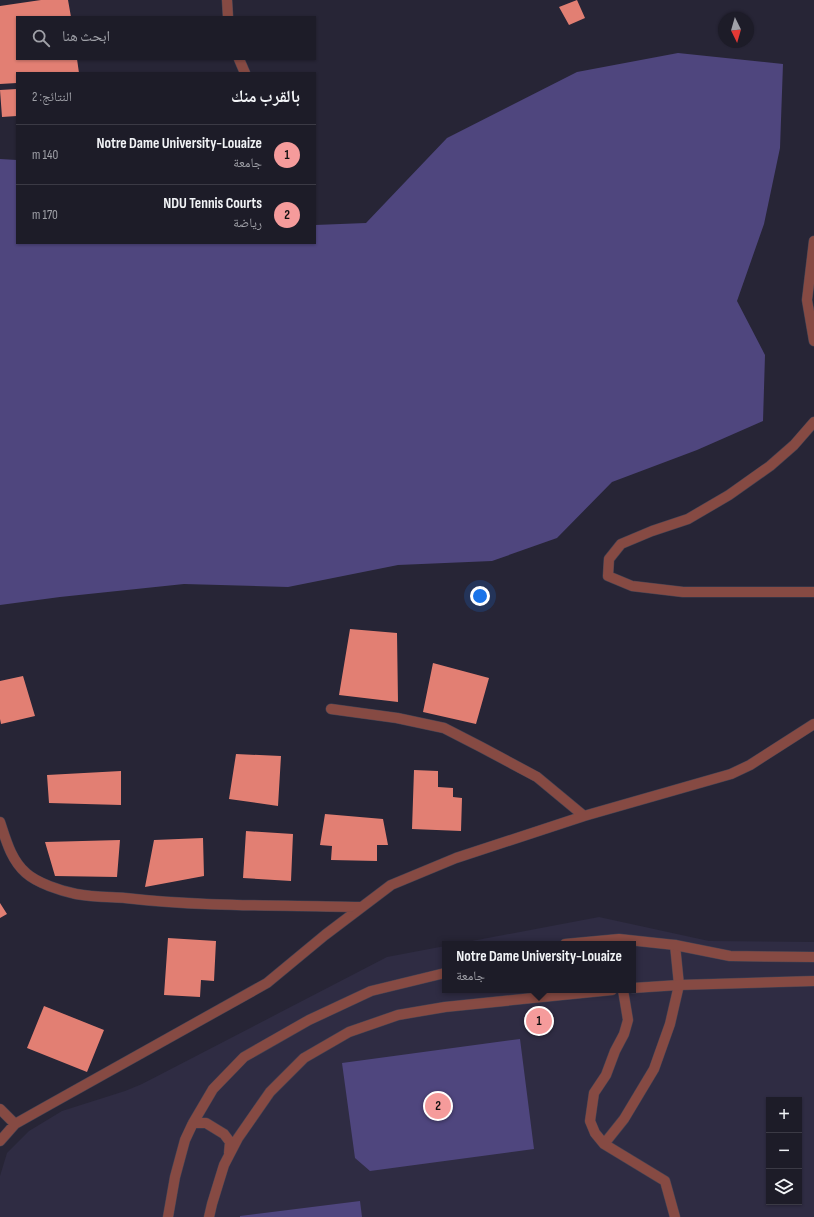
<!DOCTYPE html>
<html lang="ar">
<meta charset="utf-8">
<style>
body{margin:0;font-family:"Sofia Sans Condensed","Noto Naskh Arabic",sans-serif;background:#2a2934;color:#f1f3f6;direction:rtl}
.controls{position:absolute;right:12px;bottom:12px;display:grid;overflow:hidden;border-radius:0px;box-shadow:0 1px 3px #0004}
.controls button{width:36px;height:36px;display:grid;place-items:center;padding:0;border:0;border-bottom:1px solid #3b3a45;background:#1d1c28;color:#f1f3f6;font:20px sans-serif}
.compass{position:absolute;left:718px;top:12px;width:36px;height:36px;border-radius:50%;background:#1d1c28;box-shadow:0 1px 3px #0004;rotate:175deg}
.you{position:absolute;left:480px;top:596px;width:14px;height:14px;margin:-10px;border:3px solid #fff;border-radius:50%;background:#1a73e8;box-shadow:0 0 0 6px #1a73e833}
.badge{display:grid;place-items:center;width:26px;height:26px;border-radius:50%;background:#f59b9b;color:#111;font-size:13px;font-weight:700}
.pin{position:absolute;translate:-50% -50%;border:2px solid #fff;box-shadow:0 1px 4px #0006}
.popup{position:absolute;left:442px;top:941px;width:194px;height:52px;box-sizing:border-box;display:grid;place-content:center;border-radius:0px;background:#1d1c28;filter:drop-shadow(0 1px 3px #0005);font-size:13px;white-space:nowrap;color:#a0a1a8}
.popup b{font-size:15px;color:#f1f3f6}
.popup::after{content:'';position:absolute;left:50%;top:100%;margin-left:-8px;border:8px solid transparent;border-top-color:#1d1c28}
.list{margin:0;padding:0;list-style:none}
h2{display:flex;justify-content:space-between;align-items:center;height:52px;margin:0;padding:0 16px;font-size:17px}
h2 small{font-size:13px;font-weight:400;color:#a0a1a8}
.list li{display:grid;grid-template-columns:26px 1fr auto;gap:12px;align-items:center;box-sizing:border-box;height:60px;padding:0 16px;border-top:1px solid #3b3a45}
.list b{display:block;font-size:15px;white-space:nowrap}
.list p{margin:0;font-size:13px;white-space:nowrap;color:#a0a1a8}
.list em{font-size:13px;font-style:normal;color:#a0a1a8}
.icon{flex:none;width:22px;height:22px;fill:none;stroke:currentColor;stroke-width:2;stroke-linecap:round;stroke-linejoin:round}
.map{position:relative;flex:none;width:814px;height:1217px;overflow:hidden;direction:ltr}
.search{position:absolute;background:#1d1c28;box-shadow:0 1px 3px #0004;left:16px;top:16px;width:300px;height:44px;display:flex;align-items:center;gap:10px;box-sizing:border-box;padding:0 14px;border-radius:0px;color:#a0a1a8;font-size:15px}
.panel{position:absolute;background:#1d1c28;box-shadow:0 1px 3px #0004;left:16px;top:72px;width:300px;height:172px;border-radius:0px;direction:rtl}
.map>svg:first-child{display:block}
.built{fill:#2f2c43;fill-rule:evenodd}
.green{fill:#4f467e}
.building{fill:#e27f73}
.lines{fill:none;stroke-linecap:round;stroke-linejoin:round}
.service-casing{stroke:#444353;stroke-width:11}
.minor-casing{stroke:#444353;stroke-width:11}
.service{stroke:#864a43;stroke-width:10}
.minor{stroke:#864a43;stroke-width:10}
</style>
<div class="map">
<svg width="814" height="1217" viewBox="0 0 814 1217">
<rect width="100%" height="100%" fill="#272536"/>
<path class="built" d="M599,917l110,24 105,1v275h-814v-41l7,-23 22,-22 33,-20 63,-20 17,-7 245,-127 58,-11v44h188v-46h-177zM769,1100h30v102h-30z"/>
<path class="green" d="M678,53l105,11 -3,84 -16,76 -27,77 28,54 -2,66 -66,29 -85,32 -55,56 -65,23 -94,4 -110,22 -104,-3 -124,13 -60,8v-446l17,1v83h298v-18l51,-2 81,-85 130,-66z
M520,1039l14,110 -164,22 -15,-13 -13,-95z
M360,1201l2,16h-122v-1z"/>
<path class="building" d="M41,0h27l3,17h-54v42h60l2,14h-62v10l-17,1v-78z
M577,0l8,18 -16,7 -10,-18z
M17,89v27l-15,1 -2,-27z
M350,629l47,4 1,69 -59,-7z
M433,663l56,15 -13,46 -53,-12z
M23,676l12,40 -34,8 -1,-5v-38z
M236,754l45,2 -3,50 -49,-7z
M414,770l24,1v16l15,1v9l9,1 -1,33 -49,-2z
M121,771v34l-72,-2 -2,-28z
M325,814l58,5 5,26h-11v16l-46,-1 1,-14 -12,-1z
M246,831l47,3 -2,47 -48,-3z
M203,838l1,38 -59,11 9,-47z
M120,840l-3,37 -62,-1 -10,-34z
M0,903l7,11 -7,4z
M168,938l48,3 -2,40 -13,-1 -1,17 -36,-2z
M44,1006l60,24 -17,42 -60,-24z"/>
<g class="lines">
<g class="service-casing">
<path id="service" d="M623,990l5,30 -4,14 -9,17 -9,24 -12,18 -4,28 5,12 9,11 61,37 10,36
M604,1144l20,-25 30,-50 16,-45 9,-39 -4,-40"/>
</g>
<g class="minor-casing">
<path id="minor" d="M227,0l1,17
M239,59l6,14
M814,241l-7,59 7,41
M814,422l-20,23 -24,21 -41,29 -41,24 -36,12 -31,13 -12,15 -1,17 24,10 51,6h131
M331,709l66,9 47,10 37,19 56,30 47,39
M0,822c6,18 11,38 26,51 11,10 35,18 50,21 16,3 33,3 49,4 78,9 157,7 236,9
M565,944l54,-5 56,6 55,11 84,1
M633,988l46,-3 135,-4
M0,1109l15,15
M193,1123h13l18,11 6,8 -1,11
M0,1141l15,-17 32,-18 220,-123 58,-48 66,-50 65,-27 128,-42 147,-42 19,-9 64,-41
M168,1217l7,-40 10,-37 8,-17 20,-34 31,-32 65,-37 62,-29 74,-18
M209,1217l3,-13 12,-39 14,-27 32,-46 34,-34 45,-26 49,-17 47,-8 167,-17"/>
</g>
<use href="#service" class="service"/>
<use href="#minor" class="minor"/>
</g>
</svg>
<div class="controls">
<button>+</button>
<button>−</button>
<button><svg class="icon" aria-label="layers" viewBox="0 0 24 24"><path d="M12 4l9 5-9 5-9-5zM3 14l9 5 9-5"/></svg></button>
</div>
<svg class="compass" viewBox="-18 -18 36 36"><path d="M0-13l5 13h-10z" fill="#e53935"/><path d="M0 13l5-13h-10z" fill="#a0a1a8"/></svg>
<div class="you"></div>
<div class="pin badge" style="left:539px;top:1021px">1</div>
<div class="popup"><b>Notre Dame University-Louaize</b>جامعة</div>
<div class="pin badge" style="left:438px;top:1106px">2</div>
<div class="search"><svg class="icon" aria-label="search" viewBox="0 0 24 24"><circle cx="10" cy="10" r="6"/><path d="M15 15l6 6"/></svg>ابحث هنا</div>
<section class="panel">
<h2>بالقرب منك<small>النتائج: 2</small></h2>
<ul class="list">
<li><span class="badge">1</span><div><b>Notre Dame University-Louaize</b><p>جامعة</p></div><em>140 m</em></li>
<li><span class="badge">2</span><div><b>NDU Tennis Courts</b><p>رياضة</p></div><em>170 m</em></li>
</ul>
</section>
</div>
